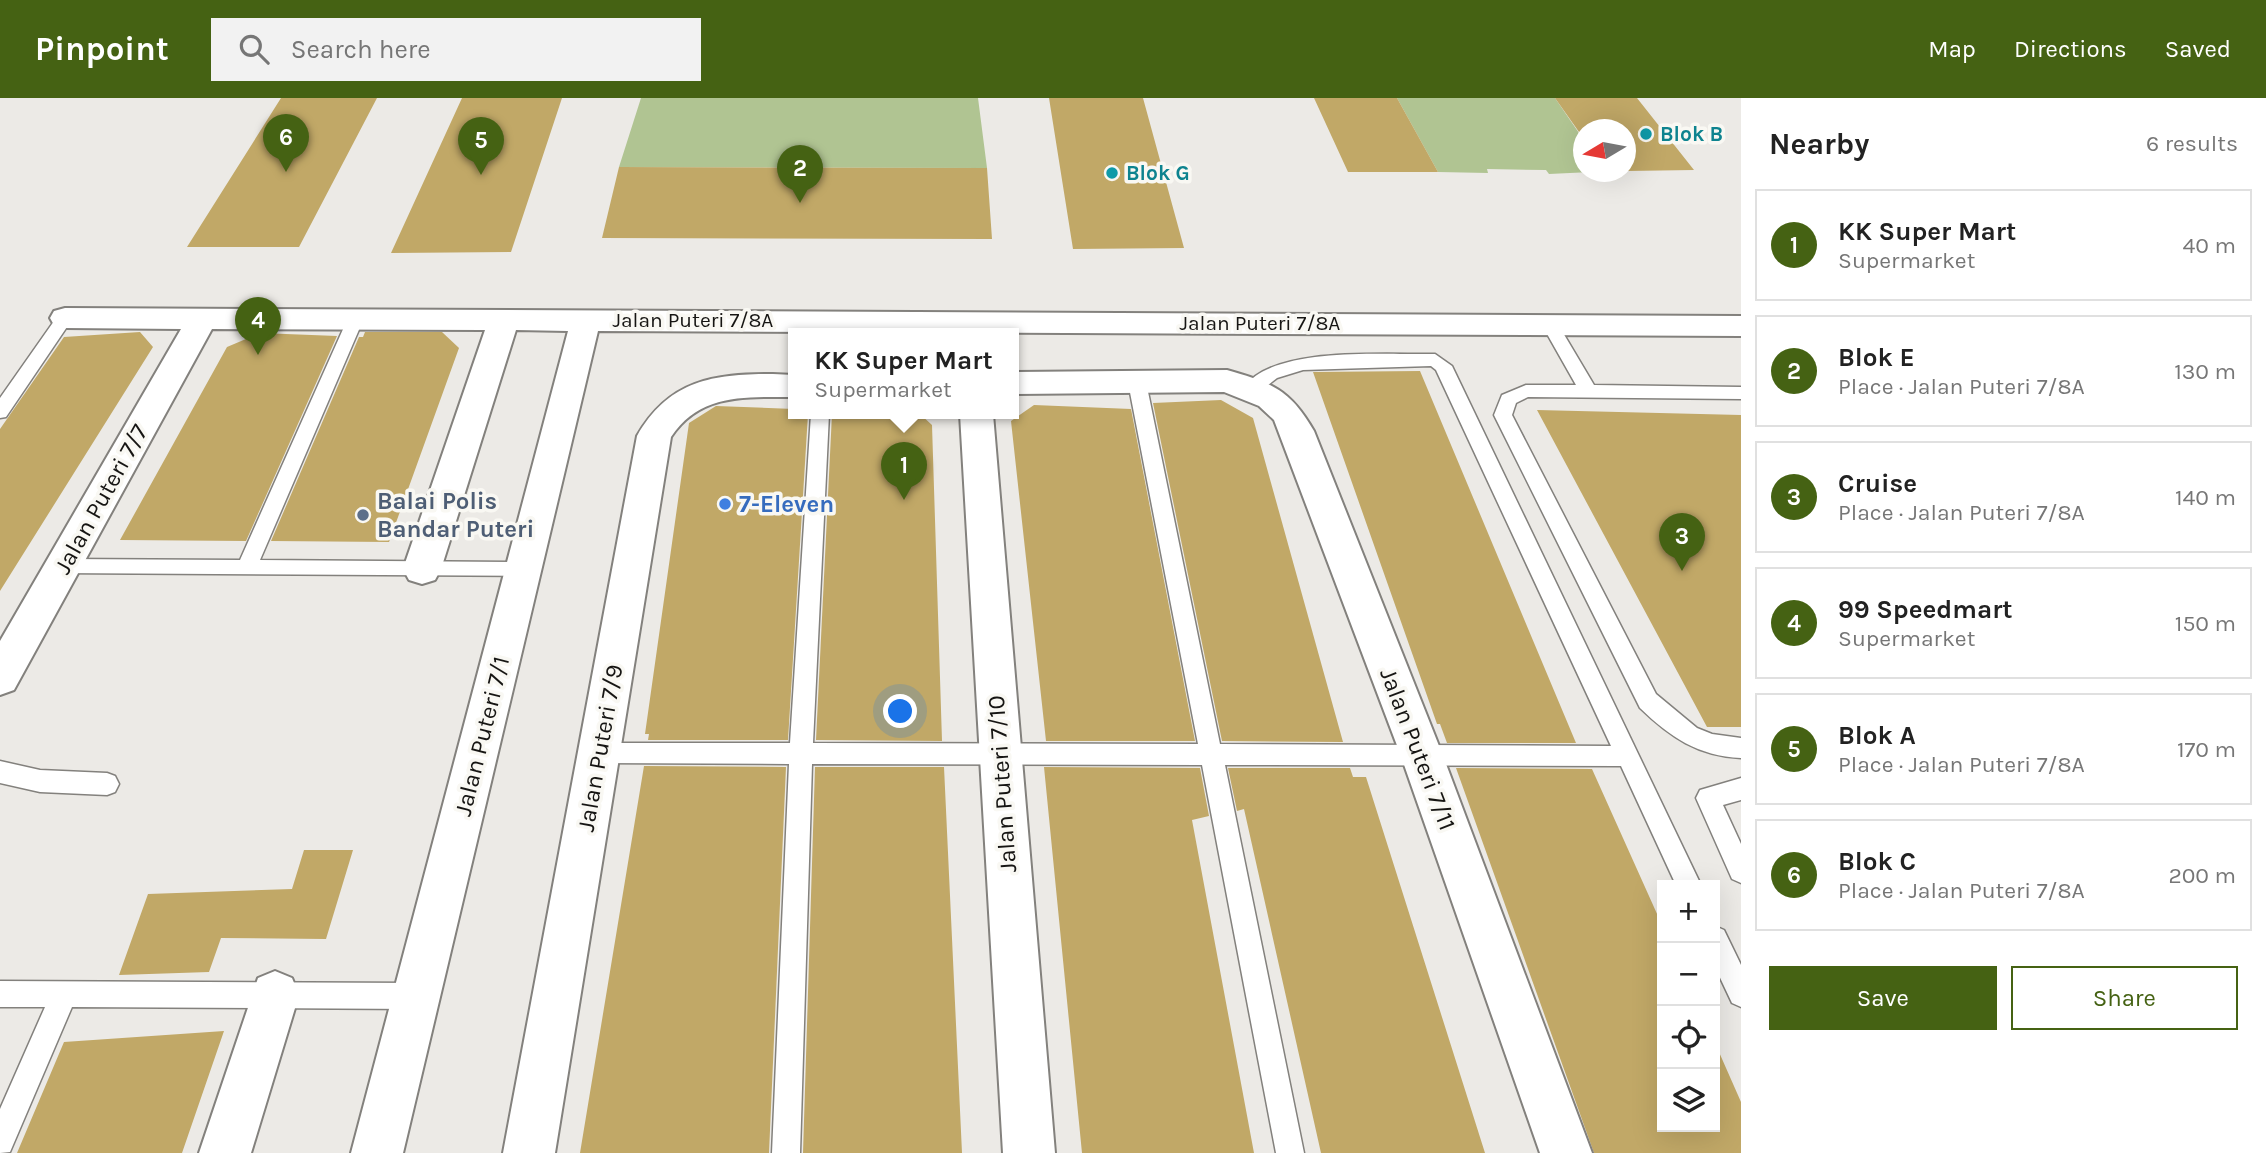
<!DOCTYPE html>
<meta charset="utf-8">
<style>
body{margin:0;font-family:Karla,sans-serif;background:#f2f2f2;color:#222}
.controls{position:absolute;right:21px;bottom:21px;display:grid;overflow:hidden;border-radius:0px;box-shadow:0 7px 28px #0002}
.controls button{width:63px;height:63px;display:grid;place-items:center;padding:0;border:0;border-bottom:2px solid #e0e0e0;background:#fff;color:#222;font:35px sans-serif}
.compass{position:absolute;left:1573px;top:21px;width:63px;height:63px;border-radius:50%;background:#fff;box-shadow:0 7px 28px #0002;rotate:260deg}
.you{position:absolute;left:901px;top:614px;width:24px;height:24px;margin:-18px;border:5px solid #fff;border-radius:50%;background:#1a73e8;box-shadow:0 0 0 10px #1a73e833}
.badge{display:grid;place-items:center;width:46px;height:46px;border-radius:50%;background:#456213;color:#fff;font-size:23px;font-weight:700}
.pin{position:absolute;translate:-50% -58px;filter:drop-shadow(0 2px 4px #0008)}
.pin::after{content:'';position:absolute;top:37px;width:24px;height:21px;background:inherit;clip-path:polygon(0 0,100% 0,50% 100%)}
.popup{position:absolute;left:788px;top:230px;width:231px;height:91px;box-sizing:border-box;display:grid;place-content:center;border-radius:0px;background:#fff;filter:drop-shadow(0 2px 5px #0005);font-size:23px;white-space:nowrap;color:#767676}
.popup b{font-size:26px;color:#222}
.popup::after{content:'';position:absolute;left:50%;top:100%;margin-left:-14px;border:14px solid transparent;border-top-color:#fff}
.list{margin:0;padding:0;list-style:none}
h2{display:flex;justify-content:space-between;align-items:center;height:91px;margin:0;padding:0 28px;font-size:30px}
h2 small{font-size:23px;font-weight:400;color:#767676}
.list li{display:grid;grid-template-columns:46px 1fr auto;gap:21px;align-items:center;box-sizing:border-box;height:112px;margin:0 14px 14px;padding:0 14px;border:2px solid #e0e0e0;border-radius:0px}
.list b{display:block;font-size:26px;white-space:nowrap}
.list p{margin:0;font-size:23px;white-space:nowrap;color:#767676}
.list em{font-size:23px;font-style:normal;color:#767676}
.actions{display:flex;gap:14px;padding:21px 28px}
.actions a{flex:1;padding:16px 0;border:2px solid #456213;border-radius:0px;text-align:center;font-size:24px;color:#456213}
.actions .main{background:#456213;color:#fff}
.icon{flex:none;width:38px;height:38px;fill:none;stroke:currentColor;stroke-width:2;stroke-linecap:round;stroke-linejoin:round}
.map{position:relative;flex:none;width:1741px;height:1055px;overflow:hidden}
header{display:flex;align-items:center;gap:42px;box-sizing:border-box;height:98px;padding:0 35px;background:#456213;color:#fff}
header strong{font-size:33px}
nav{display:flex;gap:38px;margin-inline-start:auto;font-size:24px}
.search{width:490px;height:63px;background:#f2f2f2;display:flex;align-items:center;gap:18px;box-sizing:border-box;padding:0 24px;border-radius:0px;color:#767676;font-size:26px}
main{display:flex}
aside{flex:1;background:#fff}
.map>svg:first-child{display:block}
.green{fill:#b0c492}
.building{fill:#c1a867}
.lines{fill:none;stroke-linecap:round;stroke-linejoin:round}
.service-casing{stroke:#83817d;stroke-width:3}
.minor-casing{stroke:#83817d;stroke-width:4}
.service{fill:#fff;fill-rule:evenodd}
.minor{fill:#fff;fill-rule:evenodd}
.culture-dot{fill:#0f9aa8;stroke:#f9f8f3;stroke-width:2.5}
.shop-dot{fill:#3f7fe0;stroke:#f9f8f3;stroke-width:2.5}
.service-dot{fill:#5c6f8a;stroke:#f9f8f3;stroke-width:2.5}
.labels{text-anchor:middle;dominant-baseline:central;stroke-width:7;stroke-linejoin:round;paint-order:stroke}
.far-culture-label{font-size:21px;font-weight:bold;fill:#0d838f;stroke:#f9f8f3;text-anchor:start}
.far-street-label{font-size:21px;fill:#161513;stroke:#f9f8f3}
.street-label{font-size:24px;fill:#161513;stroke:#f9f8f3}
.service-label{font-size:24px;font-weight:bold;fill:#4e5e75;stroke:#f9f8f3;text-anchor:start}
.shop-label{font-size:24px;font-weight:bold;fill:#366cbe;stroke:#f9f8f3;text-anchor:start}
</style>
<header>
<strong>Pinpoint</strong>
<div class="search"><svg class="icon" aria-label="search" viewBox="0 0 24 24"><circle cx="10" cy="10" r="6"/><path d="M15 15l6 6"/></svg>Search here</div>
<nav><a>Map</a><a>Directions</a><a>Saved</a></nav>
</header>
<main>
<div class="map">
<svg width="1741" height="1055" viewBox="0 0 1741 1055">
<rect width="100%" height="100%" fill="#eceae6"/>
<path class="green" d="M641,0h337l9,70 -368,-1z
M1397,0h158l28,41 1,33h7l-42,2 -3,-4 -59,-1 1,4 -50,-1z"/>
<path class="building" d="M281,0h96l-78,149h-112z
M462,0h100l-51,154 -120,1z
M1049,0h94l41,150 -111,1z
M1314,0h83l41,74h-90z
M1555,0h82l57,72 -68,1v-41h-42v9z
M619,69l368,1 5,71 -390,-1z
M140,234l13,15 -153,244v-162l64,-92z
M365,234h77l17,16 -70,194 -118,-1 88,-204h4z
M260,235l77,3 -91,205 -126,-1 107,-193z
M1420,273l156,372h-129l-7,-19h-3l-124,-352z
M1221,302l32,18 90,324 -121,-1 -69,-338z
M1034,307l97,4 64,332h-149l-35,-320z
M716,308l78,3v5h14l-20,326h-140l1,-6h-4l44,-311z
M1537,312l204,5v312h-34z
M832,316h88l12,11 10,316 -126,-1z
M644,668l142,1 -17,386h-189z
M815,669h129l18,386h-159z
M1044,669l156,1 9,48 -17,4 62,333h-172z
M1228,670h122l3,9h13l119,376h-164l-77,-344 -7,2z
M1456,670l136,1 70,156v202h53v-84l26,59v51h-147z
M304,752h49l-27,89 -105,-1 -12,34 -90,3 29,-81 144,-5z
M224,933l-42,122h-165l47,-111z"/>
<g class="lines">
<g class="service-casing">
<path id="service" d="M65,214l8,6 -67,99 -6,1v-20l59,-84z
M356,214l8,6 -104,242 263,2 7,2 3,6 -3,6 -474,-3 -3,-6 3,-6 7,-2 177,1 108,-242z
M1550,221l6,2 38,64 147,2v12l-213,-2 -12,6 -4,12 144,279 41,34 15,6 29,4v20c-43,-2 -71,-21 -101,-50l-146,-293 8,-20 24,-10h50l-34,-60z
M1435,256l17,12 249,519h-25l-55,-119 -396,-1 79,388h-28l-74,-388 -390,-1 -12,389h-28l17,-389 -190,-1 -8,-3 -3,-7 3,-7 8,-3h191l21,-329h18l-16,329 385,1 -70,-362 9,-6 9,6 74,362 391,2 -175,-376 -5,-4 -128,4 -26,8 -18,14h-12l-3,-4c27,-43 145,-33 191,-34z
M0,663l40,9 67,3 8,3 4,8 -4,8 -8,3 -67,-3 -40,-9z
M1741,680v22l-18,5 18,39v39l-9,-4 -36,-81 4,-8z
M1715,828l9,4 17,35v42l-9,-4 -17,-36z
M0,883l416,2 9,4 4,9 -4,9 -9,4 -344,-2 -62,145 -10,1v-44l45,-102h-45z"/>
</g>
<g class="minor-casing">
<path id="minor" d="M65,210l1676,8v20l-1143,-5 -195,822h-52l217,-822 -52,-1 -75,239 -6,11 -13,4 -13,-4 -6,-11 82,-239 -273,-1 -198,361 -14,5v-54l181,-312 -116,-1 -11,-3 -4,-7 4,-7z
M1227,272c45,13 63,19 87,61l129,325 149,397h-52l-139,-397 -127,-336 -15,-14 -35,-14 -210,2v-22z
M773,276l21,1v22c-48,0 -94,-4 -123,40l-116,716h-52l134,-717c32,-56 76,-62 136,-62z
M960,316h33l62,739h-52z
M275,873l17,7 7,17 -48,158h-52l59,-175z"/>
</g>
<use href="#service" class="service"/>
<use href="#minor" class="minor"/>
</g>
<g class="culture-dot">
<circle cx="1646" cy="36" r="7"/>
<circle cx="1112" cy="75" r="7"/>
</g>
<circle class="shop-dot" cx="725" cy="406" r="7"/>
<circle class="service-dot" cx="363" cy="417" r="7"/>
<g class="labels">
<g class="far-culture-label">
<text x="1660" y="36">Blok B</text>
<text x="1126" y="75">Blok G</text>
</g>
<g class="far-street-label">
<text x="693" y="222">Jalan Puteri 7/8A</text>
<text x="1260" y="225">Jalan Puteri 7/8A</text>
</g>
<g class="street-label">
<text transform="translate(101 401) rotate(-61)">Jalan Puteri 7/7</text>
<text transform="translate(482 638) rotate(-76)">Jalan Puteri 7/1</text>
<text transform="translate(600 650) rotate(-80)">Jalan Puteri 7/9</text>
<text transform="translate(1418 651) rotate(69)">Jalan Puteri 7/11</text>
<text transform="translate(1002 686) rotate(-94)">Jalan Puteri 7/10</text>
</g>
<g class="service-label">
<text x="377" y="403">Balai Polis<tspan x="377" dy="28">Bandar Puteri</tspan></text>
</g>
<g class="shop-label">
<text x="739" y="406">7-Eleven</text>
</g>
</g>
</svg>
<div class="controls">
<button>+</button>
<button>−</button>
<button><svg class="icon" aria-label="locate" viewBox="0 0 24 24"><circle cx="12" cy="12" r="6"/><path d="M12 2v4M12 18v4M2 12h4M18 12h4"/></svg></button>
<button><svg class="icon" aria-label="layers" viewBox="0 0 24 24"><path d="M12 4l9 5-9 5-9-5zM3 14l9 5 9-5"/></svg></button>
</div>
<svg class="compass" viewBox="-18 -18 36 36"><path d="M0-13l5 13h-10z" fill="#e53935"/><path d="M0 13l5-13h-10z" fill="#767676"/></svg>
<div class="you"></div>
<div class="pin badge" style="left:904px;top:402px">1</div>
<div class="popup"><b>KK Super Mart</b>Supermarket</div>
<div class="pin badge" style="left:800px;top:105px">2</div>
<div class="pin badge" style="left:1682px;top:473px">3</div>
<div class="pin badge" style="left:258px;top:257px">4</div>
<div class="pin badge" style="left:481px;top:77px">5</div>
<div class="pin badge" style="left:286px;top:74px">6</div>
</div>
<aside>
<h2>Nearby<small>6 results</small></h2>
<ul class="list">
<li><span class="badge">1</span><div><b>KK Super Mart</b><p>Supermarket</p></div><em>40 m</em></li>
<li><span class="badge">2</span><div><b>Blok E</b><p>Place · Jalan Puteri 7/8A</p></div><em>130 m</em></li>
<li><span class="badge">3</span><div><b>Cruise</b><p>Place · Jalan Puteri 7/8A</p></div><em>140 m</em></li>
<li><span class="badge">4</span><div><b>99 Speedmart</b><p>Supermarket</p></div><em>150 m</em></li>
<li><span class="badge">5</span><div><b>Blok A</b><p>Place · Jalan Puteri 7/8A</p></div><em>170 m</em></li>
<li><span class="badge">6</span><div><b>Blok C</b><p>Place · Jalan Puteri 7/8A</p></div><em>200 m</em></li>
</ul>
<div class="actions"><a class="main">Save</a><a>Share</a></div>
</aside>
</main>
